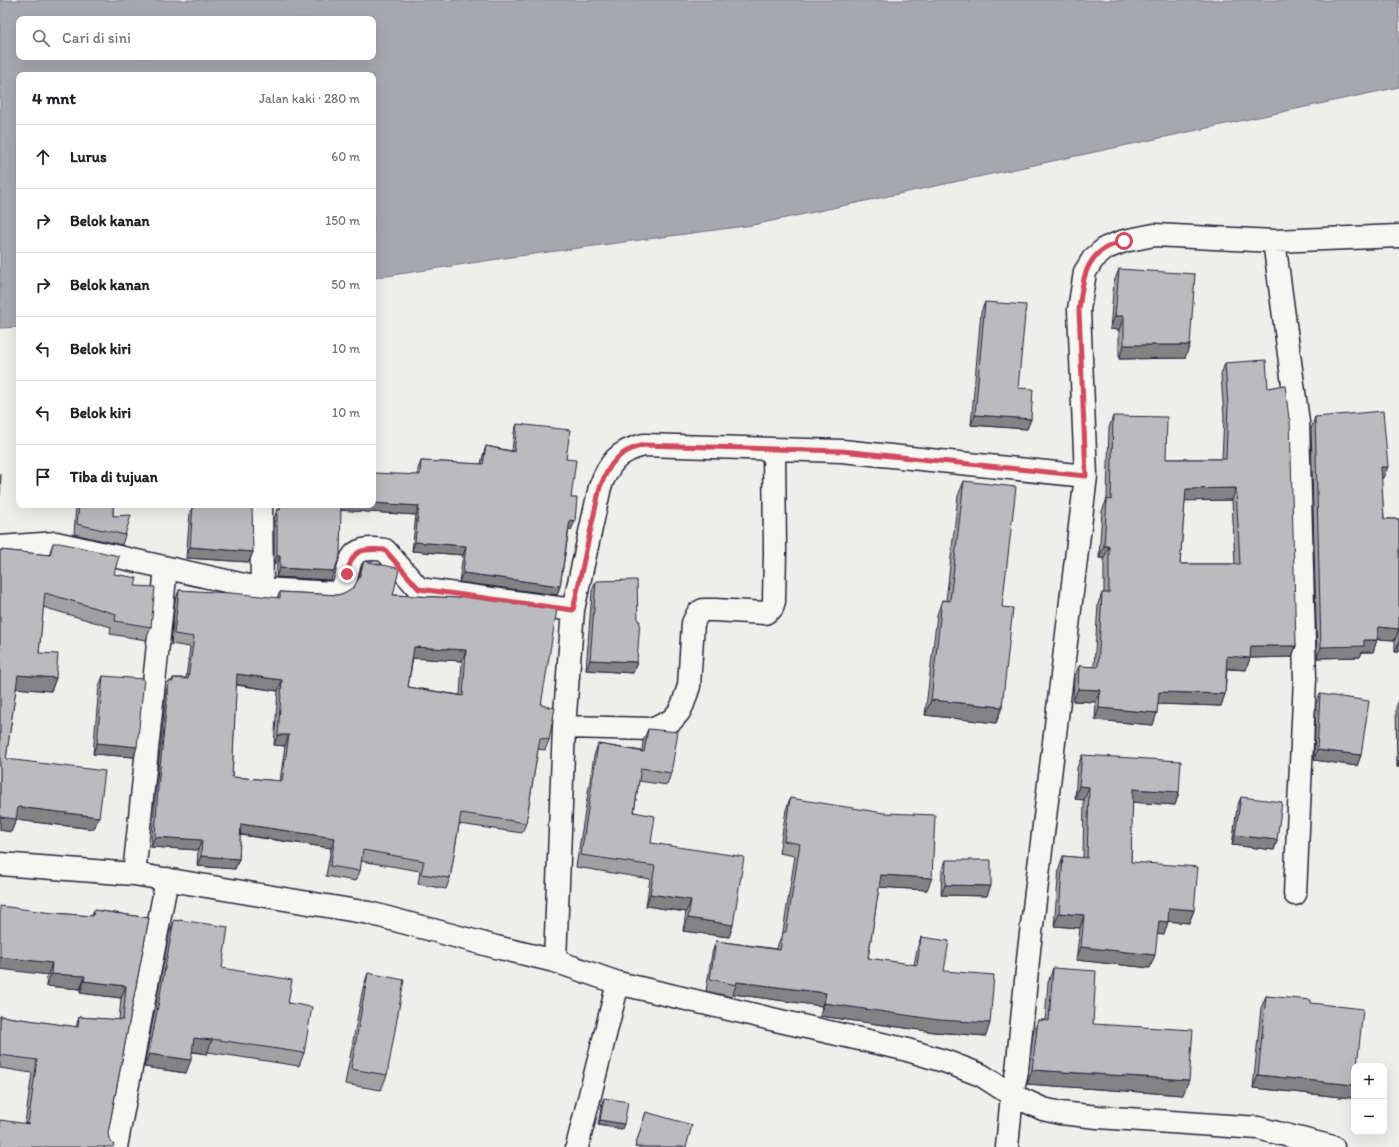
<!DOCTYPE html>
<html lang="id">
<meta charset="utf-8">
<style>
body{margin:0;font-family:Itim,sans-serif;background:#f6f6f6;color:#202124}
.controls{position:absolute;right:12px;bottom:12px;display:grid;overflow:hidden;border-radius:8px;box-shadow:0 4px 16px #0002}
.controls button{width:36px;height:36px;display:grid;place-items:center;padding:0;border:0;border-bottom:1px solid #e0e0e0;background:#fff;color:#202124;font:20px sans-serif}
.stop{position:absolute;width:12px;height:12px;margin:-9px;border:3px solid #d1495b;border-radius:50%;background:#fff}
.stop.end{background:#d1495b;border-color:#fff;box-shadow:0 1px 4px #0008}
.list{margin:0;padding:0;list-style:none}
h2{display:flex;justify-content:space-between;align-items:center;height:52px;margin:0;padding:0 16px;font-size:17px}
h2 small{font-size:13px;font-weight:400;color:#757577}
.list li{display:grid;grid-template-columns:26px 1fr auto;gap:12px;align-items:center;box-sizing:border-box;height:64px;padding:0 16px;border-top:1px solid #e0e0e0}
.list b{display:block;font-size:15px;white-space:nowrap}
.list em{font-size:13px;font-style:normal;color:#757577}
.icon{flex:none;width:22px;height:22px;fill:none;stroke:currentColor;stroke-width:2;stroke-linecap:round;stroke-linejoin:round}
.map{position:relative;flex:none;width:1399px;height:1147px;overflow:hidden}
.search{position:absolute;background:#fff;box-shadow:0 4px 16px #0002;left:16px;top:16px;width:360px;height:44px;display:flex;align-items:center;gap:10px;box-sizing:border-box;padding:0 14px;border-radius:8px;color:#757577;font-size:15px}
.panel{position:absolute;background:#fff;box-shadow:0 4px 16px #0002;left:16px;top:72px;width:360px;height:436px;border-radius:8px}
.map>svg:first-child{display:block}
.water{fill:#a7a7af;stroke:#727281;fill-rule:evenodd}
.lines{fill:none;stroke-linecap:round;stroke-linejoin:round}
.street-casing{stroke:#22223b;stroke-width:25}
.street{stroke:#f6f6f2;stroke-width:22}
.wall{fill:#a1a1a4;stroke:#22223b;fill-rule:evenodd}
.shaded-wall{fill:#838386;stroke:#22223b}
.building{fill:#bbbbbf;stroke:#22223b;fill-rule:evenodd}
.route{stroke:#d1495b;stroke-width:5}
</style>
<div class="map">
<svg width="1399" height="1147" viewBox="0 0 1399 1147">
<rect width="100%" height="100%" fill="#eeeeeb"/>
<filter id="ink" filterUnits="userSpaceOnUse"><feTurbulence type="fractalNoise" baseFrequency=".025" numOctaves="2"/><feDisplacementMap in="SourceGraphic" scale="8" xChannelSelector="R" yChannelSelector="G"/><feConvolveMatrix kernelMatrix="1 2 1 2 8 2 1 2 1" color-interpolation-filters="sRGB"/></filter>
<g filter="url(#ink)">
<path class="water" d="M0,0h1399v87l-646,138 -242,32 -138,21v-203h-354v252l-19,1zM19,19h354v38h-354z"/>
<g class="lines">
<g class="street-casing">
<path id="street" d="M1274,241l24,181 7,256 -10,216
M261,505l1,84
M0,547l56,-4 206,46 72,4c20,-6 7,-38 29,-43 8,-2 15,-1 22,0l34,39 154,21
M564,727l90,2 18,-9 7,-8 4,-8 6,-18 4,-63 5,-10 5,-3h12l50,3 7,-5 2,-7 1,-50 -1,-102
M0,864l134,10 235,39 127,34 59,14 63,22 162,38 124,28 43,13 34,13 31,20 31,14 17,4 38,4 160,11 75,19
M134,874l32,-306
M555,961l9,-234 9,-117 27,-123c9,-24 18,-36 44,-42l198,6 244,25
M116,1147l51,-268
M577,1147l41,-164
M1007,1147l5,-52 5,-24 12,-121 57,-474 -7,-166 6,-38 8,-13 13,-11 18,-7 30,-6 120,6 125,-5"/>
</g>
<use href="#street" class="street"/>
</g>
<path class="wall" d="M1119,269l66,89 -66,1v-29l-9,-1 4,-47z
M985,302l46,117 -4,10 -56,-4 10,-113z
M1225,363l43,25 28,258 -4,11 -42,1 -4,12 -19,-1 -2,25 -4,12 -63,-2 -5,21 -58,-5 1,-18 -23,-1 1,-23 5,-12 15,1 4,-63 4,-11h2v-35h-5l3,-47 5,-12 2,-71 4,-12 53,43h56l2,-42 -3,-42zM1185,500h47l3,64h-55z
M1315,417l68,61h-2l3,41h15v133h-4v-12l-18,-1 -4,13h-11l-2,5 -43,1 -6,-229z
M517,424l49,35 5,39v32l-2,-1 -9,57 -3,9 -98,-13 4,-27 -51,-4 4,-36 -76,-5 -9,70 -55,-3 1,-12 -3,-1v-45l3,-9 1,-5h95l45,-30v-6l3,-8 60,3 2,-9 3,-9 26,5 2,-19z
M964,481l38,126v100l-6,16 -71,-8 12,-100 5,-15 4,1 12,-105z
M76,505h37v11l12,19 -3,10 -48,-11z
M193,505h29l31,47 -4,10 -63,-4 4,-45z
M53,543l82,43 16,41 -5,13 -36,-6 1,-7 -68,-20 -4,46 17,25 -5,13 -35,-3 -10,71 88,70 -78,-9 -5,12 -11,-2v-280l49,5z
M364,561l29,34 66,3 1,-2 81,109 8,35 -4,10 -7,-1 -12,74 -4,10 -63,-9 -9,54 -4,11 -28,-5 2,-13 -59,-10 -1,10 -4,10 -30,-5 5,-28 -91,-13 -1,24 -4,10 -38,-3 1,-16 -47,-3 4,-49 11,-106 3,-11 2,1 2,-4h13l4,-31 -19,-3 4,-43 4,-11 98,8 3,-6 58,3 6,-2 10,-6 4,-7zM413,658l49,3 -2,34 -52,-8zM236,685l42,6 -4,54 11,1 -5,35 -48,-4z
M596,581l41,81 -4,11 -47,-3 6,-79z
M103,676l31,81 -41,-3 6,-68z
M1320,694l41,61 -4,11 -43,-6 2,-56z
M1399,699v68h-2l-1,-59z
M648,729l23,44 -4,12 -28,-4 -5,31 17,31 82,82 -4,12 -46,-6 3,-19 -40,-6 4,-27 -74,-12 18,-111 4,-12 44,7 1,-10z
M1082,755l97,37 -4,13 -43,-3 -1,60 63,48 -5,13 -21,-2 -4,14 -7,-1 -7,34 -74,-8 4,-32 -26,-2 5,-57 4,-13 20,2 1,-58 -9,-1 2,-31z
M1241,797l36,43 -3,10 -42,-5 5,-38z
M790,798l137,92 -48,-3 -11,71 46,7 3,-16 4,-12 65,99 -52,-4 -114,-16 2,-10 -89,-12 -1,3 -26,-6 6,-38 4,-12 61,8 1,-5 5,-12 12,-76 -16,-3 7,-43z
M946,860l41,36 -46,-1 1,-25z
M94,910l55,8 -41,215 -83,-10 7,-50 -32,-5v-52l76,11 3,-10 40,3 2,-22 -41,-5v-4l-34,-3 7,-73 39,3z
M174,920l48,48 66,35 16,50 -5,13 -91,-14 -1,2 -15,-2 -6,21 -42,-6 25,-133z
M1053,968l40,56 90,71 -156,-11 6,-50 5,-14h7l3,-37z
M368,973l19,102 -6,15 -36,-6 18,-96z
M1266,996l45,7 40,95 -98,-10 8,-80z
M604,1098l18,31 -24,-4 4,-22z
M646,1112l40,35h-51z"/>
<path class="shaded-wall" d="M1115,316h9l-5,14 -9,-1z
M1124,345h66l-5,13 -66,1z
M975,415l56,4 -4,10 -56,-4z
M1381,467h7l-5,11 -7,1z
M1236,488l-4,12 -51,1 5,-12z
M373,503l46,3 -3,9 -79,-5 2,-5h34z
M570,520l5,1 -4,9 -4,-1z
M415,542l51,4 -3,9 -51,-4z
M1104,546h5l-5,12h-5z
M190,547l63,5 -4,10 -63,-4z
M277,556h3l-3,9 -3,-1z
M280,568l54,3 -3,9 -55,-3z
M463,573l97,13 -3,9 -98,-13z
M1379,627l20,2 -4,11 -20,-1z
M1364,640h13l-4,12h-11l-2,5 -43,1 4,-11z
M1399,641v11h-4z
M1251,646h45l-4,11 -42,1 -4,12 -23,-2 4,-12z
M414,647l52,3 -4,11 -51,-3z
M590,660l47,2 -4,11 -47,-3z
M237,674l45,6 -4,11 -45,-7z
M18,675l38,3 -5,13 -37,-3z
M1078,689l22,1 -4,12 -23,-1z
M1159,692l66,2 -4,12 -66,-2z
M931,700l71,7 -6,16 -71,-8z
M1099,708l58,5 -4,12 -58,-5z
M278,735h11l-4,11 -11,-1z
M97,743l40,4 -3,10 -41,-3z
M1317,750l44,5 -4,11 -43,-6z
M1399,760v7h-2z
M1079,786l10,1 -5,13 -9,-1z
M1133,789l46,3 -4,13 -47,-3z
M18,807l81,10 -5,12 -78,-9 -5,12 -11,-2v-13z
M241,824l94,14 -4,10 -94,-14z
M1235,835l42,5 -3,10 -42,-5z
M155,837l47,3 -4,10 -47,-3z
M201,856l38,3 -4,10 -38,-3z
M881,875l51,3 -5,12 -50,-3z
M945,885l46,1 -4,10 -46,-1z
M650,894l41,6 -5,12 -40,-6z
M1169,908l25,2 -5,13 -25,-2z
M1059,913l25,2 -4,13 -26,-2z
M688,918l45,7 -4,12 -46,-6z
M1159,921l9,1 -4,13 -10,-1z
M1081,947l74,8 -5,13 -74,-8z
M0,957l52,6 -4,12 -48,-6z
M51,974l34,2 -5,13 -34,-3z
M84,981l42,5 -5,12 -41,-5z
M737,982l89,11 -4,13 -89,-12z
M824,1003l166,20 -4,13 -52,-4 -114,-16z
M194,1038l18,2 -5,14 -18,-3z
M149,1054l42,6 -5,13 -42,-6z
M1032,1070l157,10 -6,15 -156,-11z
M1258,1075l96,10v4l-3,9 -98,-10z
M600,1120l24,4 -2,5 -24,-4z"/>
<path class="building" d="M1119,269l76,5 -5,71h-66v-29h-9z
M985,302l41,3 -8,83 15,1 -2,30 -56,-4z
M1266,360l2,28 17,-3 4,34h1l6,227h-45l-1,12 -23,-2 -2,38 -66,-2 -2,21 -58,-5 1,-18 -22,-1 1,-23 19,1 4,-74h7v-47h-5l3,-47 4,1 2,-84 54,1 -1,42h60l2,-54 -3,-42zM1236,488l4,76h-60l6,-75z
M1383,411l5,56h-7l3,52h15v111v-1l-20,-2 -2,13h-13v6l-43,1 -6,-230z
M517,424l53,6 -4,29 10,1 -5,38h6l-2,23 -5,-1 -10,66 -97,-13 3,-27 -51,-4 4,-36 -46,-3v-30l47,2 1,-14 62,3 3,-18 28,6z
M0,475h1l-1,20z
M964,481l52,6 -14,120 11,1 -11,99 -71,-7 11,-100 8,1z
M79,505h34v11l18,-1 -6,20 -48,-11z
M193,505h29l30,2 1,45 -63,-5z
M281,505h60l-1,51 -6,15 -54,-3v-12h-3v-46h3z
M53,543h7l59,13 -5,18 23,4 -2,8 20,1 -4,40 -36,-6 1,-7 -71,-21 -6,60 19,1 -2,24 -38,-3 -12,84 99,12 -6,46 -81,-10 -2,12 -16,-2v-267l50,5z
M364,561l33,7 2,2 -6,25 66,3 1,-2 97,13 -16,96 14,3 -6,32 -9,-2 -14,85 -65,-10 -11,65 -29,-4 3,-13 -61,-11 -3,21 -30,-5 5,-28 -94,-14 -2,35 -38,-3 1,-16 -47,-3 3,-50 11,-106 4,1v-4l15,1 6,-42 -20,-3 5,-44 52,3 49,5v-6l58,3 6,-2 10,-6 5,-9zM414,647l52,3 -3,46 -55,-9zM237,674l45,6 -4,55h11l-7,46 -50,-4z
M637,580l1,41h2l-3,41 -47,-2 6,-79z
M103,676l41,3 -7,68 -40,-4z
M1320,694l49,7 -8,54 -44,-5z
M648,729l30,3 -7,41 -30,-5 -7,44 21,4 -4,27 93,14 -11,68 -45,-7 3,-18 -41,-6 5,-28 -74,-11 17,-111 46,8z
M1082,755l99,6 -2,31 -46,-3 -2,73 67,5 -4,43 -25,-2 -1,14 -9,-1 -4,34 -74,-8 3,-32 -25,-2 4,-57 24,2 2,-71 -10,-1z
M1241,797l41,5 -5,38 -42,-5z
M790,798l94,15 51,2 -3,63 -51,-3 -13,83 49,7 4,-28 28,4 -5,30 50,4 -4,48 -51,-3 -115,-17 2,-10 -89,-11 -1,3 -26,-6 6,-38 64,9 3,-18h3l14,-88 -16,-3z
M946,860h45v26l-46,-1z
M0,906l53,7 40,3 1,-6 55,8 -41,215 1,6 5,6 -1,2h-113v-27l28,4 9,-64 -37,-5v-39l78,11 1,-10 44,3 3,-34 -42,-5 1,-5 -34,-2 1,-11 -52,-6z
M174,920l5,1v-1l49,7 -6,41 70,12 -4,23 24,4 -8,46 -92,-14v1l-18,-2 -3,22 -42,-6z
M1053,968l43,3 -3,53 100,6 -4,50 -157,-10 6,-50 11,1z
M368,973l36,7 -17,95 -36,-6z
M1266,996l45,4v3l52,6 -6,57h-3v19l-96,-10z
M604,1098l24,4 -4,22 -24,-4z
M646,1112l46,13 -6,22h-51z"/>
</g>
<g class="lines" filter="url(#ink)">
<path class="route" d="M347,574c5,-25 15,-26 38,-24l34,39 154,21 27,-123c9,-23 18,-36 44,-42l198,6 244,25 -7,-166c3,-23 4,-50 27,-62 6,-3 12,-5 18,-7"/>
</g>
</svg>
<div class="controls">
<button>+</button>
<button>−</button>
</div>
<div class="stop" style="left:1124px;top:241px"></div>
<div class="stop end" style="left:347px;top:574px"></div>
<div class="search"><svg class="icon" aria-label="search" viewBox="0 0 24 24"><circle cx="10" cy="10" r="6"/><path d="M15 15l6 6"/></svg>Cari di sini</div>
<section class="panel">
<h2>4 mnt<small>Jalan kaki · 280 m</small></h2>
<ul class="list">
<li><svg class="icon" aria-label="ahead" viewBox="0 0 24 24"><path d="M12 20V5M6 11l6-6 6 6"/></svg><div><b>Lurus</b></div><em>60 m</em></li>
<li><svg class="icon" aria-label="right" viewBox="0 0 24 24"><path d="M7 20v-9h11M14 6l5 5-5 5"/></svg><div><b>Belok kanan</b></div><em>150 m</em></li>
<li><svg class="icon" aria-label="right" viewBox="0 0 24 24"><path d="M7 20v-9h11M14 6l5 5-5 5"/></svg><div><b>Belok kanan</b></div><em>50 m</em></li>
<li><svg class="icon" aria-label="left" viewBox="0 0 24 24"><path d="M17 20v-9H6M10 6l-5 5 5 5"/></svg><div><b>Belok kiri</b></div><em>10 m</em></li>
<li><svg class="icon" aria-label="left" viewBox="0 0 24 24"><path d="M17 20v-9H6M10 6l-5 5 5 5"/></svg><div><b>Belok kiri</b></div><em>10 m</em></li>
<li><svg class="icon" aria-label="arrive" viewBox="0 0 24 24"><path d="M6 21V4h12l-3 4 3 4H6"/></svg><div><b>Tiba di tujuan</b></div></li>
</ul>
</section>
</div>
